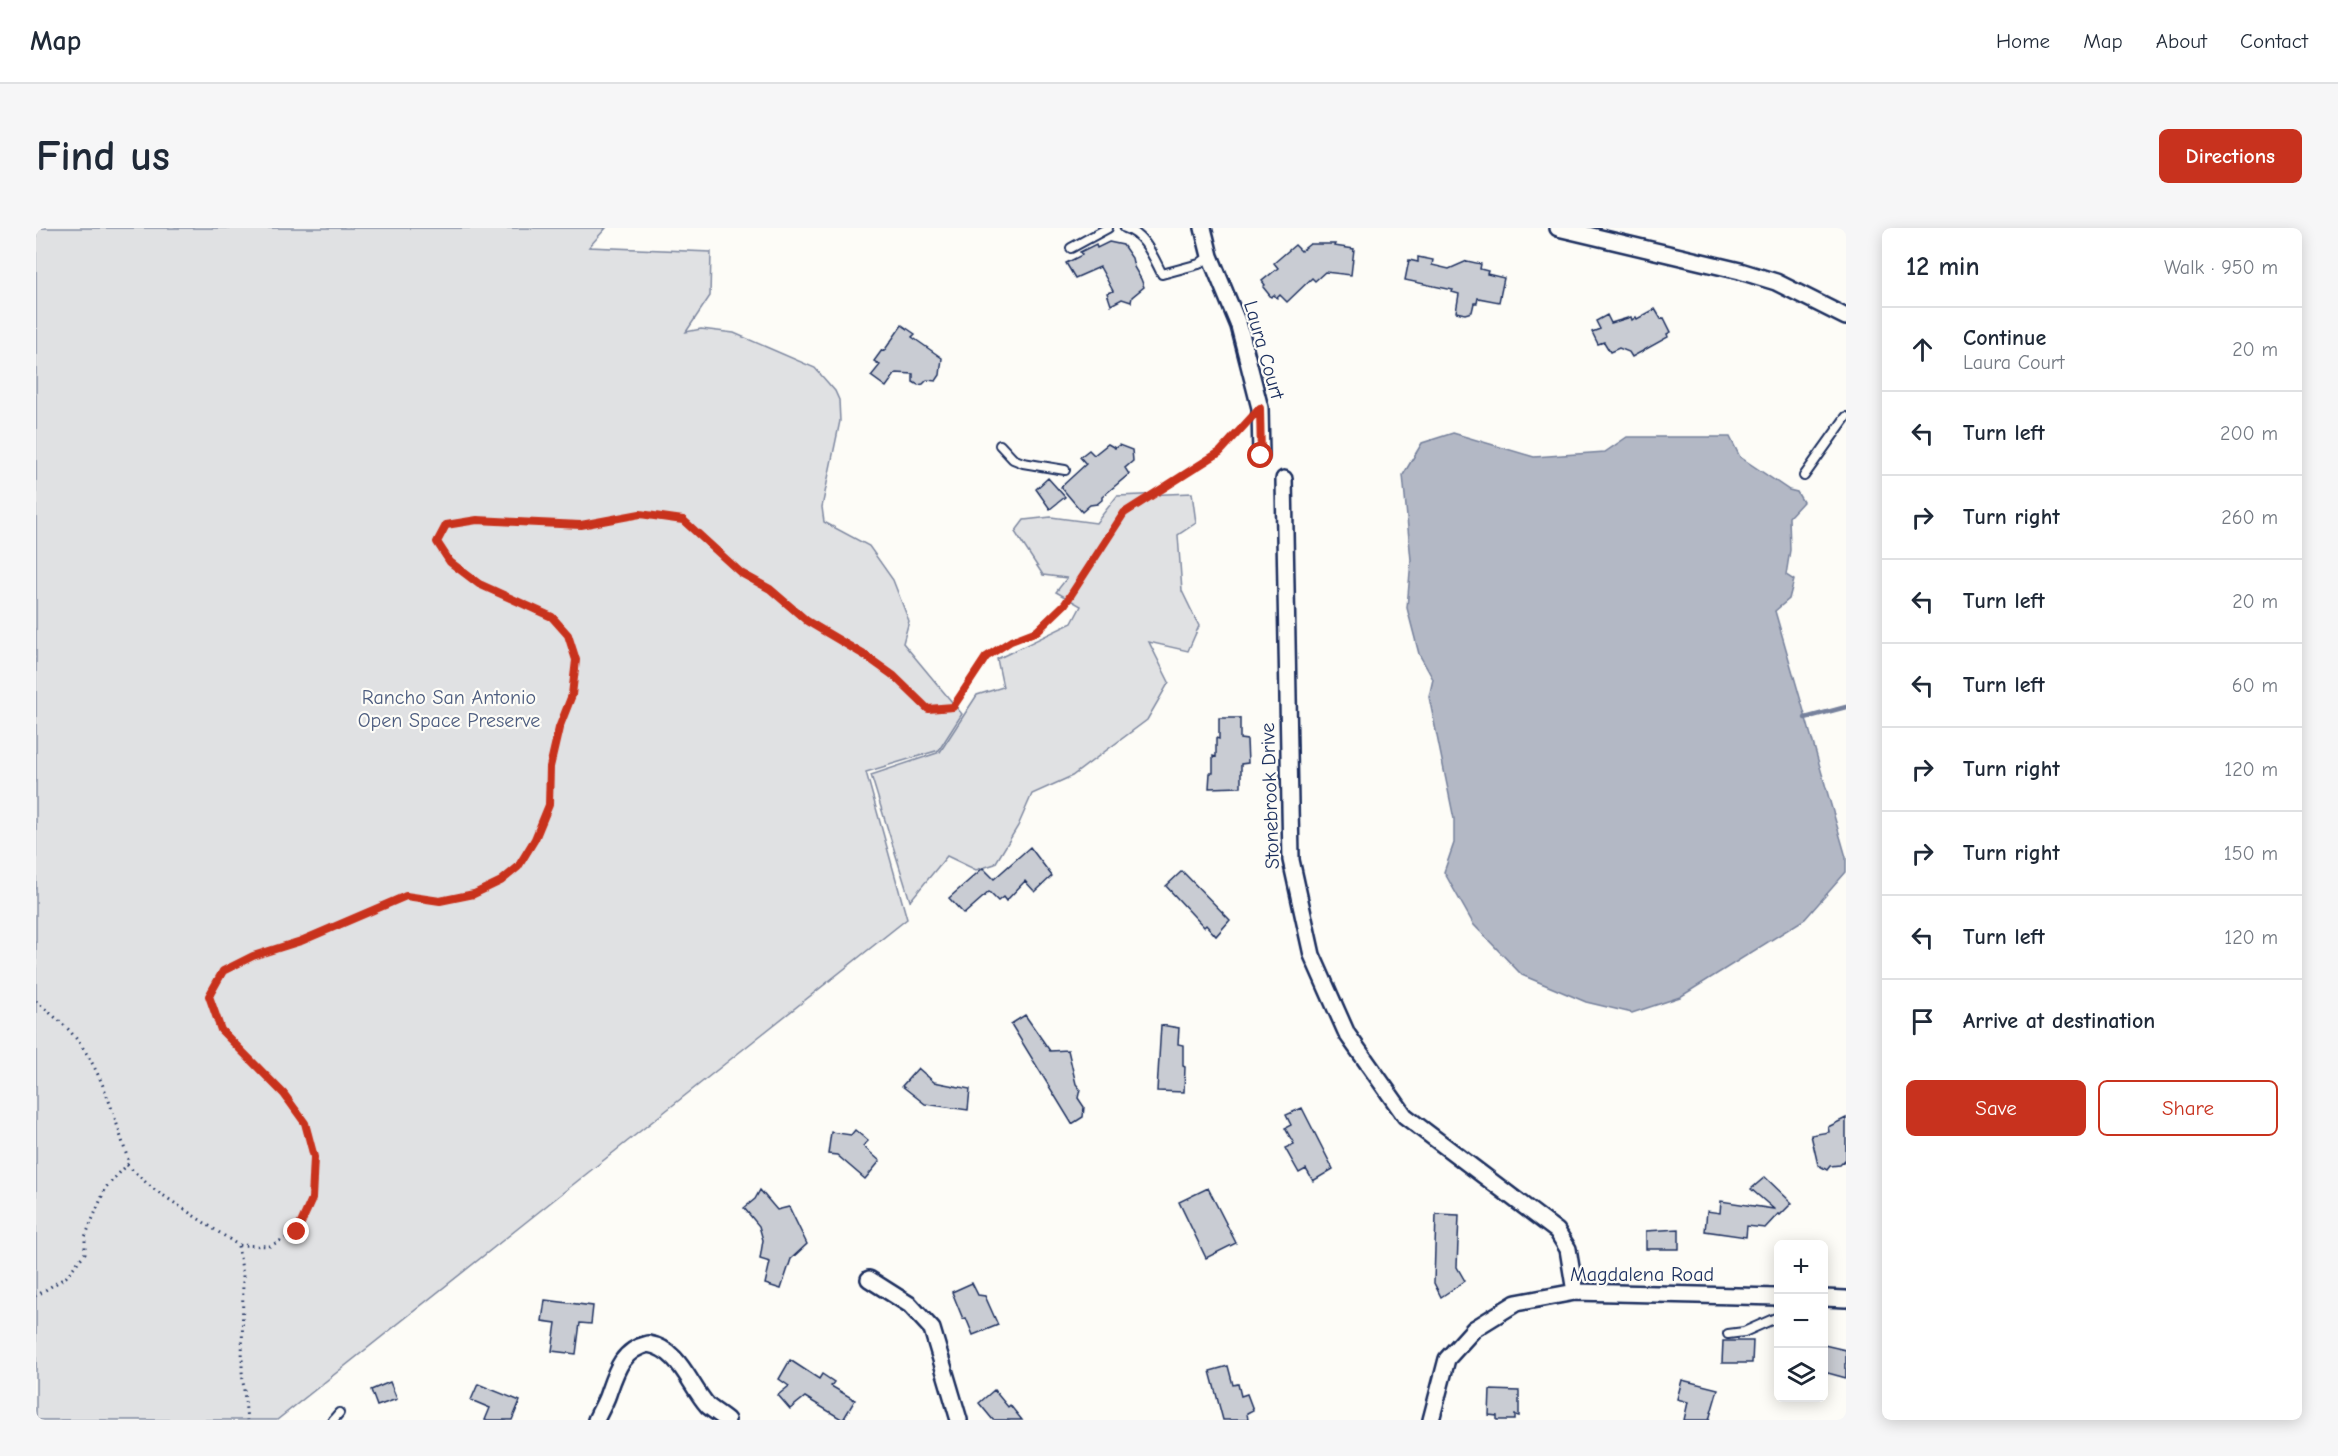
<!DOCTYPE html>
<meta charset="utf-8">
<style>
body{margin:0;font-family:"Comic Neue",sans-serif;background:#f6f6f7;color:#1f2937}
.controls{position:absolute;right:18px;bottom:18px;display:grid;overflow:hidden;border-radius:9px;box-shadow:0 3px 15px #0003}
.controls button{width:54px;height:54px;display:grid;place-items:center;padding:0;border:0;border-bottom:2px solid #e0e1e3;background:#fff;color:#1f2937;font:30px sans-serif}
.stop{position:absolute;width:18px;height:18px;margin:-14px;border:4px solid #c8321e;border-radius:50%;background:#fff}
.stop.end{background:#c8321e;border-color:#fff;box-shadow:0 2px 6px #0008}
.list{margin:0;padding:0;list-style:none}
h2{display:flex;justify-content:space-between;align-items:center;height:78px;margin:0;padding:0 24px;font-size:26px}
h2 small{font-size:20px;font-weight:400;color:#747a83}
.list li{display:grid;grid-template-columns:39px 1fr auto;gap:18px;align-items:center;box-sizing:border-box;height:84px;padding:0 24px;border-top:2px solid #e0e1e3}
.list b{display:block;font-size:22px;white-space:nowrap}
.list p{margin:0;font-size:20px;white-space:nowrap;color:#747a83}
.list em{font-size:20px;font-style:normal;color:#747a83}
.actions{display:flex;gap:12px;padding:18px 24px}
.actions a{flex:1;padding:14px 0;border:2px solid #c8321e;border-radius:9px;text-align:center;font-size:21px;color:#c8321e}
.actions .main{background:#c8321e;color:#fff}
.icon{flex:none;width:33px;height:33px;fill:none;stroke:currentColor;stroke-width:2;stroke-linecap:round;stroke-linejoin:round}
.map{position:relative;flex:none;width:1810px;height:1192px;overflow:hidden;border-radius:9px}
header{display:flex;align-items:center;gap:36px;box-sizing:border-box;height:84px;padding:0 30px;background:#fff;border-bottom:2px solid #e0e1e3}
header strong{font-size:28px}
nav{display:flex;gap:33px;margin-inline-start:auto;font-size:21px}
.intro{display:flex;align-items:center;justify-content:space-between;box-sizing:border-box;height:144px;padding:0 36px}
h1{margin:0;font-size:42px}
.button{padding:15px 27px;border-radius:9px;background:#c8321e;color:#fff;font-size:21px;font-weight:700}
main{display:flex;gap:36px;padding:0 36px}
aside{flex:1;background:#fff;border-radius:9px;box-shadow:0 3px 15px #0003}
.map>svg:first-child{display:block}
.green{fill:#e0e1e3;stroke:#7e88a0;stroke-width:1.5}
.water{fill:#b3b8c5;stroke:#76819c;stroke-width:1.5}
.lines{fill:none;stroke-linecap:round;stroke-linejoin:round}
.stream{stroke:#76819c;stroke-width:4.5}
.building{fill:#c9ccd3;stroke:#1b2f5e;stroke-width:1.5}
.service-casing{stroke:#1b2f5e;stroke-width:12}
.minor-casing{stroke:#1b2f5e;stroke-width:20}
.path{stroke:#1b2f5e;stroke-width:3;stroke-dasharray:1.5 4.5;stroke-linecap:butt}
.service{stroke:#fdfcf7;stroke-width:8}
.minor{stroke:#fdfcf7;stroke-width:15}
.route{stroke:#c8321e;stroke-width:8}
.labels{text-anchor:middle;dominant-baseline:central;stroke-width:4.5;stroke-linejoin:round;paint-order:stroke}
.street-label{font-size:20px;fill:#1b2f5e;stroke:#fdfcf7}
.park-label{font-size:20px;fill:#4c5c7f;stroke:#fdfcf7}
</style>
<header>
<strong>Map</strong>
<nav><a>Home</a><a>Map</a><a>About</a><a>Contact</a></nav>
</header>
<div class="intro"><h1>Find us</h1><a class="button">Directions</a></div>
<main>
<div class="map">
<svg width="1810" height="1192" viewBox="0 0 1810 1192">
<rect width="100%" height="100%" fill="#fdfcf7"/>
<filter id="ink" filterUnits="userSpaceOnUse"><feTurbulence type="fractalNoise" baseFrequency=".0167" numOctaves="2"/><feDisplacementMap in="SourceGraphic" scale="12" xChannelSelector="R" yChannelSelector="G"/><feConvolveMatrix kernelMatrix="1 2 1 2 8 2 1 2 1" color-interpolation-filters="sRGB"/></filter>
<g filter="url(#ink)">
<path class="green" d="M0,0h570l-17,19 122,5 -1,44 -24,36 15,-3 33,4 81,35 20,23 4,9 1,21 -18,86 2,15 45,24 24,34 16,41 -6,22 59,71 -23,36 -73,22 41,147 -630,501h-241z
M1156,265l4,30 -18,12 4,56 17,35 -11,25 -39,-9 20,40 -22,38 -75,56 -40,18 -14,32 -23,38 -19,6 -29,-14 -37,45 -39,-126 69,-23 37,-57 26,-8 -6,-28 75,-36 9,-17 -25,-14 11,-14 -24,-3 -28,-43 9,-12 27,-3 45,6 21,-27z"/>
<path class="water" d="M1417,205l81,24 71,-5 22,-15h103l10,20 49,33 8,2 6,10 -14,15 1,33 -4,25 8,5 -5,19 -14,12 71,246v15l-41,47 -125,78 -48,16 -46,-11 -64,-27 -48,-50 -30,-53 10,-29v-24l-25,-122 4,-18 -14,-25 -12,-46 4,-48 -8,-85 19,-32z"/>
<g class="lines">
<path class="stream" d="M1769,490l41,-11"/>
</g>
<path class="building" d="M1073,14l14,3 9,13 2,9 7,12 3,8 -12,10 -1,5 -9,-3 -11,6 -4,-12 6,-2 -13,-24 -25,11 -9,-15 16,-8 -2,-3 16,-8 1,4z
M1274,16h25l-1,2 20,3 -3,26 -26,-3 -10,9 -3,-3 -25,24 -7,-7 -3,3 -3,-3 -3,2 -8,-10 2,-2 -3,-4 16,-13 -4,-5 21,-18 6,6z
M1382,29l15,3 -1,5 17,4 18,-8 14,3 -1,5 8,2 -1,3 17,4 -5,24 -21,-4 -1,5h-3l-2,9 -7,2 -9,-2 3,-18 -7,-2 1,-2 -48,-10 4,-20 9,2z
M1619,81l6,10 3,-1 7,14 -4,2 1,3 -36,20 -3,-5 -10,-4 -9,4 -6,-10 -6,2 -6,-12 8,-3 -4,-8 11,-6 4,8 20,-6 1,3 4,-3 1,2z
M866,97l13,9 -3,3 30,21 -2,17 -4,6 -9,-1 -4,4 -5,1 -5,-3v-8l-17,-1 -10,14 -15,-11 9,-11 -6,-4 8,-11 2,1z
M1072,216l7,4 4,-3 13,5 1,11 -8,7 4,6 -27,23v3l-5,4 -7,1 -8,7 -21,-25 25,-23 -6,-7 9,-7 5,5z
M1012,250l17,19 -15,12 -14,-20z
M1183,490h21v21l7,1 1,23 -7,1v23l-32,1 1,-15h3v-17l3,1v-19l3,1z
M994,619l22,29 -17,16 -10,-11 -19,20 -3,-4 -5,4 -9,-9 -25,22 -15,-16 34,-30 11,11z
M1146,643l48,49 -14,16 -10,-11 -2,2 -38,-41z
M989,787l25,36 18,-1 8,34 4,5 -2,9 6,9 -1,10 -11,7 -61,-100z
M1125,797l18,3 -1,16 5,1v21l2,1 -1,25 -27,-1z
M882,840l16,14 36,7 -2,21 -43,-6 -23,-18z
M1266,880l31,61 -20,12 -7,-12 -7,4 -14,-25 9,-4 -9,-16 6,-3 -5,-10z
M1810,890v41l-6,6 -10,1 -3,4 -9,-5 -7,-30 18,-3 -1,-5z
M819,902l13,11 -5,5 17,15 -15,18 -28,-24 -9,-1 3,-22 20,3z
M1729,949l27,26 -12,12 -2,-1 -13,14 -18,-2 -1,11 -41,-6 2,-20 13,2 1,-12 53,8 -23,-20z
M1172,960l28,55 -30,15 -27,-56z
M724,962l17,20 12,-3 18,37 -16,15 -10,30 -16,-5 5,-22 -10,-3 3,-19 -4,-14 -15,-18 11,-9z
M1400,986l23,1 -2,52 8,14 -24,16 -7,-14z
M1643,1001v20h-33v-18z
M936,1055l6,12 7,1 13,29 -25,10 -7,-17 -3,1 -11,-27z
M509,1072l48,6 -2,18 -11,-1 -4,31 -24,-3 4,-28 -14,-2z
M1687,1113h30l-1,22h-30z
M1788,1117l22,5v28l-22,-6z
M754,1132l29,19 3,-5 12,8 -3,4 24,14 -12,20 -38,-23 -15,12 -12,-14 11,-9 -10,-7z
M1192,1138l5,19 5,-1 3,12 6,-2 6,16 -6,3 1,7h-25l-13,-49z
M1646,1152l36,9 -9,31h-25l4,-18 -11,-3z
M354,1154l7,17 -20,7 -6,-16z
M442,1156l42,17 -8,19h-27l5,-12 -19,-8z
M958,1162l14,17 2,-2 12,15h-29l-14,-17z
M1454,1162l29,1v25l-4,-1v5h-18v-4l-8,-1z"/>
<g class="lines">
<g class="service-casing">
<path id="service" d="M1089,0c20,6 28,29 37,46l37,-10 11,-8
M1035,20l37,-20
M964,217l13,14 10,4 42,7
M1768,248l42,-59
M1692,1106l16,-2 34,-15
M297,1192l6,-7"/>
</g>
<g class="minor-casing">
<path id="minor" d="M1167,0l7,28 29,70 21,82 1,48
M1522,0l182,43 36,11 70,35
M1248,251l7,381 21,95 35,79 58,82 152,115 11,18 7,43
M833,1051l41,26 22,24 27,91
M1788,1070l22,1
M560,1192c4,-9 9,-17 12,-26 8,-23 14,-44 40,-50 32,5 41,41 60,62 6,5 13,9 19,14
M1395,1192l16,-61 27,-30 42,-26 59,-11 203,5"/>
</g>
<path class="path" d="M0,773c10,9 22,18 32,28 34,37 46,87 61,134l-23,24 -21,50v16l-19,24 -30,19
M91,937l25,23 86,57 32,1 27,-14 15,-33 2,-42 -9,-34 -21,-29 -63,-64 -12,-34 14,-25 30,-15 48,-15 105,-45 34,5 34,-7 27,-13 17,-14 17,-28 14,-34 1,-38 9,-39 13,-33 4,-35 -8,-25 -16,-18 -73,-33 -29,-22 -13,-20 9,-16 31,-6 104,5 59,-11 43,6 58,53 29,16 37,32 59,35 28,20 34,33 25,-2 33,-50 25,-16 26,-10 29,-27 58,-91 95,-61 28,-29
M202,1018l5,29 -1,96 5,49"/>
<use href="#service" class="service"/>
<use href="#minor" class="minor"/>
</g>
</g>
<g class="lines" filter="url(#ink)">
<path class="route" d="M261,1004l15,-33 2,-42 -9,-34 -21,-29 -63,-64 -12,-34 14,-25 30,-15 48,-15 105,-45 34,5 34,-7 27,-13 17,-14 17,-28 14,-34 1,-38 9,-39 13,-33 4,-35 -8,-25 -16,-18 -73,-33 -29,-22 -13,-20 9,-17 31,-5 104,5 59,-11 43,6 58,53 29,16 37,32 59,35 28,20 34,33 25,-2 33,-50 25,-16 26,-10 28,-27 59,-91 96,-61 40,-44 1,48"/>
</g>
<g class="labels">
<g class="street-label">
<text transform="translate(1228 122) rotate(74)">Laura Court</text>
<text transform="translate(1234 568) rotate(-92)">Stonebrook Drive</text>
<text x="1606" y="1046">Magdalena Road</text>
</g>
<g class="park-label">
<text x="413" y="469">Rancho San Antonio<tspan x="413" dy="23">Open Space Preserve</tspan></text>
</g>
</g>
</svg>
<div class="controls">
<button>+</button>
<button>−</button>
<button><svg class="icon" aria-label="layers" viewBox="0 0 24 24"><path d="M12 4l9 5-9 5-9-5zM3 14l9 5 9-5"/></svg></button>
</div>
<div class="stop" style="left:1225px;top:228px"></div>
<div class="stop end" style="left:261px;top:1004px"></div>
</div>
<aside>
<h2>12 min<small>Walk · 950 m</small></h2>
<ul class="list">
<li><svg class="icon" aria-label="ahead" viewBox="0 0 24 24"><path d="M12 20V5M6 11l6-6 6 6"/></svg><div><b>Continue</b><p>Laura Court</p></div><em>20 m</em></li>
<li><svg class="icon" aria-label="left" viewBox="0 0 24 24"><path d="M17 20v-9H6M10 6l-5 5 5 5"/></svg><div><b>Turn left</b></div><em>200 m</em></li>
<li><svg class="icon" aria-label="right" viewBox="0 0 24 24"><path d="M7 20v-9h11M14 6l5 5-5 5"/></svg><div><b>Turn right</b></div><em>260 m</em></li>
<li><svg class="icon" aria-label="left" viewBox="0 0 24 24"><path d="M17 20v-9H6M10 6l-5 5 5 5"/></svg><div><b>Turn left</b></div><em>20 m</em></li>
<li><svg class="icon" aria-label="left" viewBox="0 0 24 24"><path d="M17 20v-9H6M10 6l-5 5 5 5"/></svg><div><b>Turn left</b></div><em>60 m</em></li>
<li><svg class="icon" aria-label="right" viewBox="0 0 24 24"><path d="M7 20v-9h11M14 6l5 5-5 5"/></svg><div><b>Turn right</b></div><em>120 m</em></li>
<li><svg class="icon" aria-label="right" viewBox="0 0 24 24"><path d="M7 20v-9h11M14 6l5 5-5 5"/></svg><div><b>Turn right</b></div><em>150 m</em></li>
<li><svg class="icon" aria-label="left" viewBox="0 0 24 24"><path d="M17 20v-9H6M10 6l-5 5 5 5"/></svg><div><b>Turn left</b></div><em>120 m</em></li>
<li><svg class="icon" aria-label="arrive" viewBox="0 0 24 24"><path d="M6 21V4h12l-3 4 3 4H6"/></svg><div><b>Arrive at destination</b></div></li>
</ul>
<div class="actions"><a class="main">Save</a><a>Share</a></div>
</aside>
</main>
